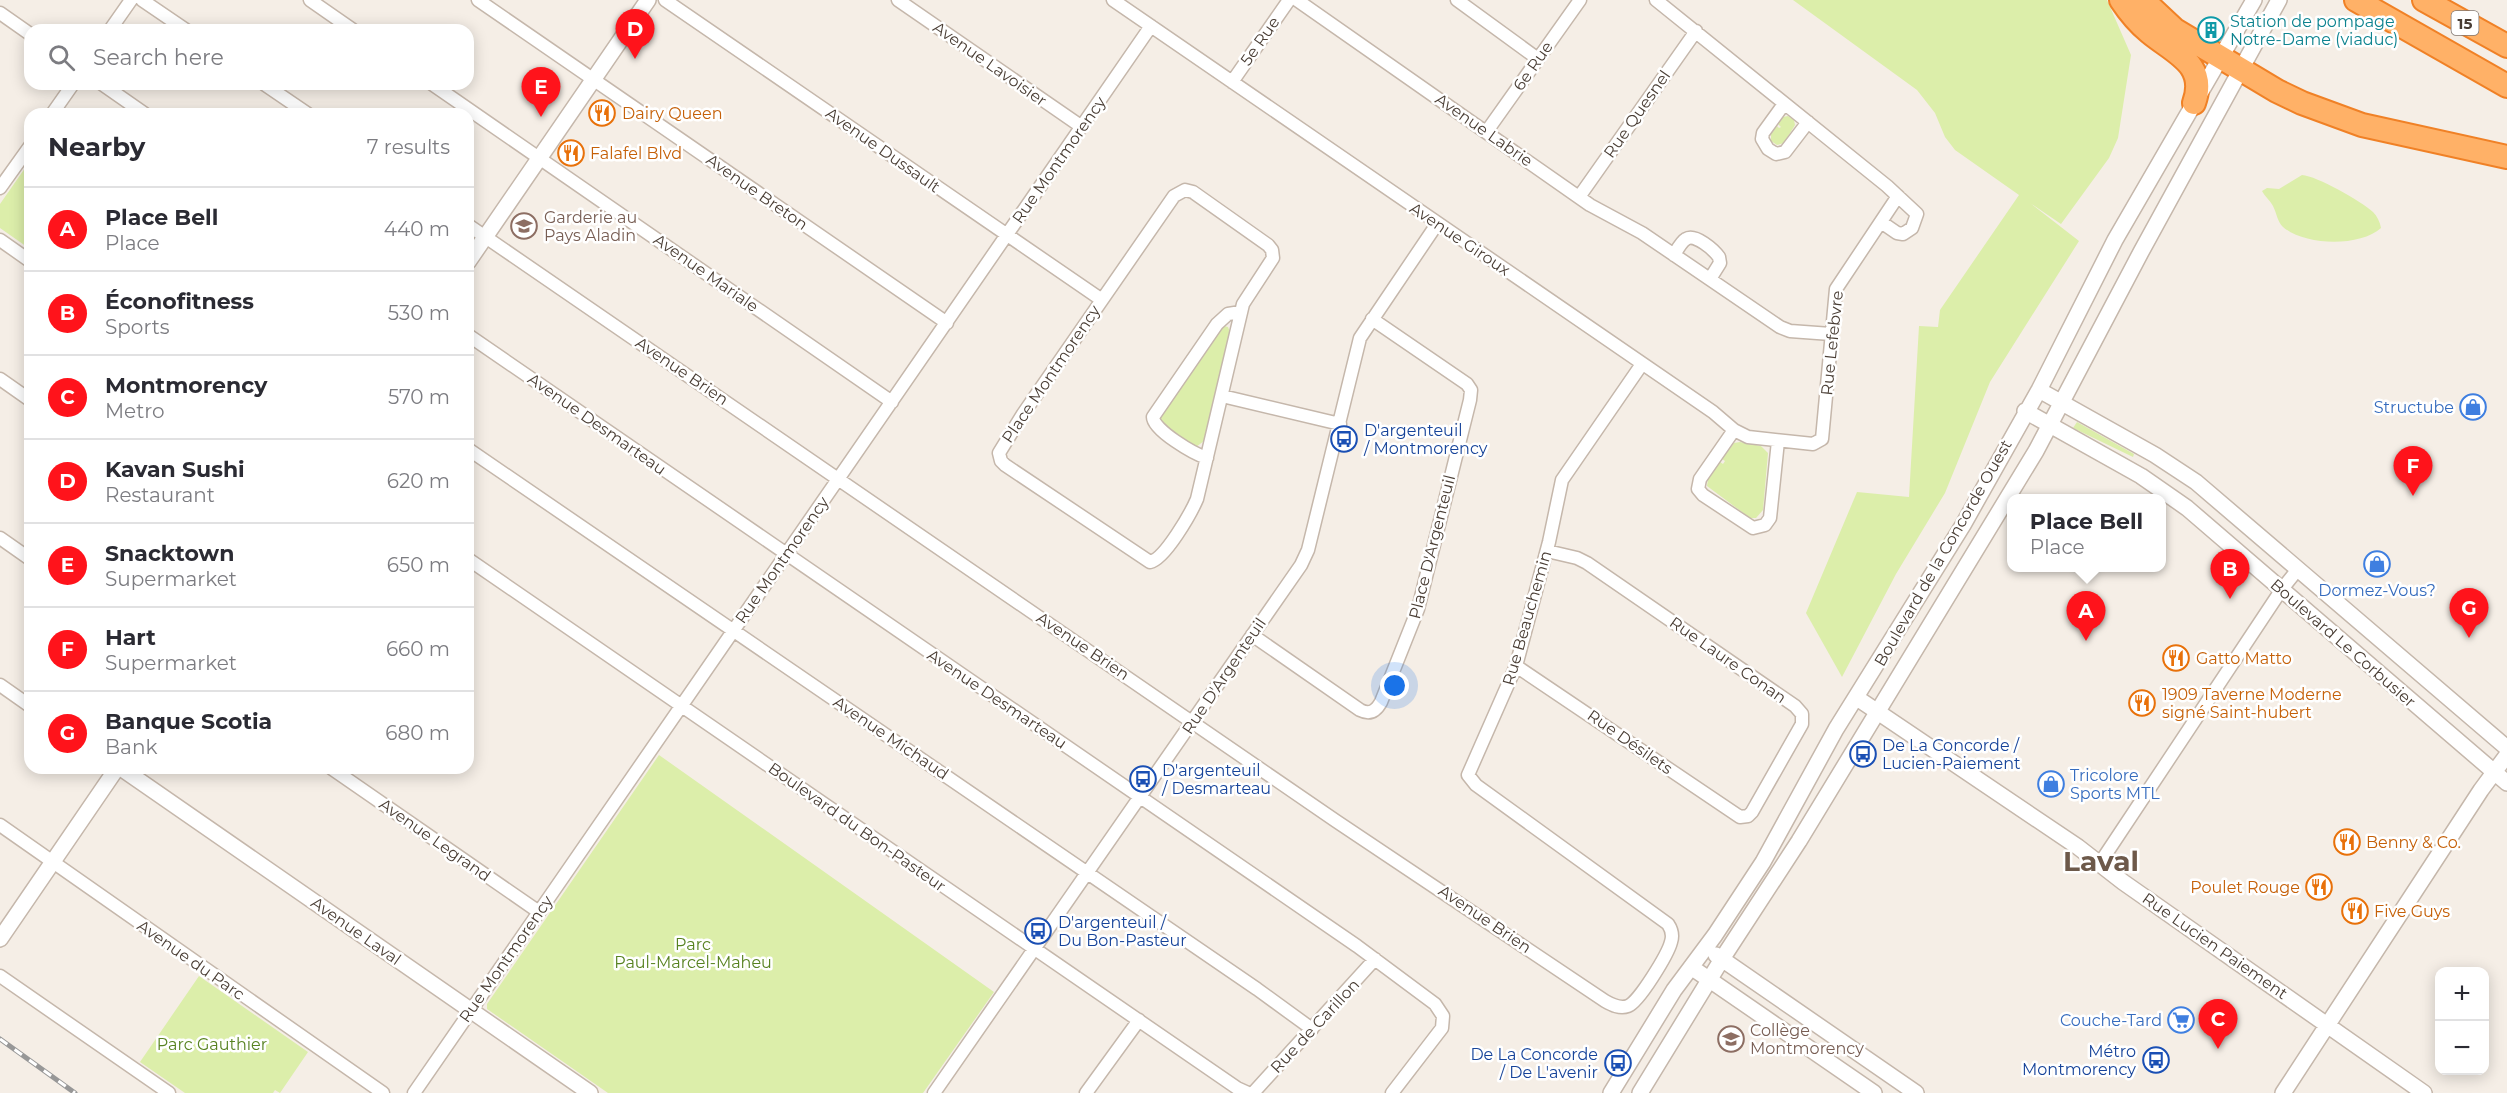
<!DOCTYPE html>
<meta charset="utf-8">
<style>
body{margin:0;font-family:Montserrat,sans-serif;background:#f7f7f7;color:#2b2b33}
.controls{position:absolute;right:18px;bottom:18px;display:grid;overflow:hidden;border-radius:12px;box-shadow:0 3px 15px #0003}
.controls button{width:54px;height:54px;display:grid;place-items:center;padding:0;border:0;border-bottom:2px solid #e1e1e2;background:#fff;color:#2b2b33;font:30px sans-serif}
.you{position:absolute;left:1395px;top:686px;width:21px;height:21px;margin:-15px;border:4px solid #fff;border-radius:50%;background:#1a73e8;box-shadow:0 0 0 9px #1a73e833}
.badge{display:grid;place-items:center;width:39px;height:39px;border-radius:50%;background:#ff131b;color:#fff;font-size:20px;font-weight:700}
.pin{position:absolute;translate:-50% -50px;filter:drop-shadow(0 2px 3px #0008)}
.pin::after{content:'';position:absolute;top:32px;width:21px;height:18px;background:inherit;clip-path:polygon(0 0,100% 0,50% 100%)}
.popup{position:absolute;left:2007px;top:494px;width:159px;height:78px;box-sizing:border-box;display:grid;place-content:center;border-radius:12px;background:#fff;filter:drop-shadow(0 2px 4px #0005);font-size:20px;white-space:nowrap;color:#7c7c81}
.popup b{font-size:22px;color:#2b2b33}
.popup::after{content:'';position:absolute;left:50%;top:100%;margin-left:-12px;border:12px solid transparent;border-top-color:#fff}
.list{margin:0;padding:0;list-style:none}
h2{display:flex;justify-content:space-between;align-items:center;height:78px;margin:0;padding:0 24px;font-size:26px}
h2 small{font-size:20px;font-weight:400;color:#7c7c81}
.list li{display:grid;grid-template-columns:39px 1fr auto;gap:18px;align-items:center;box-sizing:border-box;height:84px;padding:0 24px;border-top:2px solid #e1e1e2}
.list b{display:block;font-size:22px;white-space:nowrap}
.list p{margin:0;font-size:20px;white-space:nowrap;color:#7c7c81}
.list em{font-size:20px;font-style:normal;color:#7c7c81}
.icon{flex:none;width:33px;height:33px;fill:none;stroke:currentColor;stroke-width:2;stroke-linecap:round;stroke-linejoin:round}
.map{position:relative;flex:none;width:2507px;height:1093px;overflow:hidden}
.search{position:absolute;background:#fff;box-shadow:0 3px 15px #0003;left:24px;top:24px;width:450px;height:66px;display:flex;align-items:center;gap:15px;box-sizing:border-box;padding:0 21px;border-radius:18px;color:#7c7c81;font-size:22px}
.panel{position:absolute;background:#fff;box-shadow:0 3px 15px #0003;left:24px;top:108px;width:450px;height:666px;border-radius:18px}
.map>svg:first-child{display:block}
.green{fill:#dceeaa}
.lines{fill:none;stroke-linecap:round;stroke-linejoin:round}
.minor-casing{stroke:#c5b7ab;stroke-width:15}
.tertiary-casing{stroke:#c5b7ab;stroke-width:18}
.motorway-casing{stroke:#f08126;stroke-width:26}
.minor{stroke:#fff;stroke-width:12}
.tertiary{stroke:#fff;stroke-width:15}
.motorway{stroke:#ffb167;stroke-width:22}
.rail-casing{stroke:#979797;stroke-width:5}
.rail{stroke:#fff;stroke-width:3;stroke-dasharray:9;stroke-linecap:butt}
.labels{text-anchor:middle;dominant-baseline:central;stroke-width:5;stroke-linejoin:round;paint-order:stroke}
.shield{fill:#fff;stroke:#807771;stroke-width:1.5}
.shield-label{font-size:15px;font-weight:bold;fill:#493d34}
.culture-label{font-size:16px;fill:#0d838f;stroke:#fff;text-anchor:start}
.street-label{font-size:16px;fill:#493d34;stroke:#fff}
.food-label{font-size:16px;fill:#c56008;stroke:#fff;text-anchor:start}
.education-label{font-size:16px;fill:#785e54;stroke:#fff;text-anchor:start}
.shop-label{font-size:16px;fill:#366cbe;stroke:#fff;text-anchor:end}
.transit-label{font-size:16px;fill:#164399;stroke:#fff;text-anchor:start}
.park-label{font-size:16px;fill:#578220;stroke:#fff}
.town-label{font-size:28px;font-weight:bold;fill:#6d594a;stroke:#fff}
</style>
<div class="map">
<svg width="2507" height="1093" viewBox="0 0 2507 1093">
<rect width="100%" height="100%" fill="#f5eee6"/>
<path class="green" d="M1793,0h314l24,55 -13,83 -9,20 -48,66 -31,-21 49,38 -89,141 -45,111 -49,81 -54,103 -36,-64 51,-121 52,5 10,-171 19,1 2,-17 79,-115 -64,-45 -10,-13 -10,-24 -18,-23z
M1788,116l6,4 1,5 -11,18 -7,2 -6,-4v-7l6,-8 2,2 2,-1 -3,-3 5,-7z
M30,161v88l-30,-21v-24z
M2302,175c15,1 59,26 71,37 4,4 7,10 8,16 -21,19 -76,18 -98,-1 -6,-6 -6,-13 -10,-21 -3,-6 -8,-9 -11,-15l5,-3 12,1z
M1224,326l4,1 2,5 -26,109 -8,6 -34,-22 -3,-8 61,-89z
M2077,422l57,32 -1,3 -60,-29z
M1740,442l21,4 7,7 -5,57 -7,8h-6l-43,-32 1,-7 12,-17 3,2 2,-3 -3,-2 12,-16z
M659,755l335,237 -71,101h-315l-121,-84v-5z
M199,976l109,76 -28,41 -5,-3 -2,3h-88l-45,-31z"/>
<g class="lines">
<g class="minor-casing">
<path id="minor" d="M142,0l44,30
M310,0l43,30
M478,0l469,323
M665,0l437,300
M898,0l184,127
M1113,0l600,412 21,18 14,7 65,7 9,-5 14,-150 62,-93
M1297,0l293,205 52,28 138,94 10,4 41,3
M1457,0l81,59
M1656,0l231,186 30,28 -5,14 -9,6 -6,-1 -16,-11
M0,13l30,21
M110,30l21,-30
M1232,82l57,-82
M102,84l43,30
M264,84l44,30
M432,84l460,318
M1784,104l-21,29 -1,6 6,10 8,5 9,-2 23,-30
M52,114l21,-30
M1487,131l93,-131
M0,188l30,-42
M1185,190l8,2 75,53 4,5 1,8 -30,46 -46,195c-6,14 -32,60 -47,63l-145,-97 -4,-4 -2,-8 24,-39 151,-218z
M1579,197l117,-166
M468,225l868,596 269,180c7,4 15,8 23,5 11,-4 40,-52 43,-64 2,-6 1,-12 -3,-18l-192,-139 -8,-10 48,-109 33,-124 13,-62 80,-116
M0,240l30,21
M1674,255c3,-5 7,-13 12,-16 9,-6 28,11 33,18l1,6 -10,16
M468,335l889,611 78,58 8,12 -1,12 -50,65
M0,379l30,21
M1222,396l118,28
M1734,430l-34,49 -2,10 5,6 50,33 12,-3 5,-7 8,-77
M468,449l789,540 55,40
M1207,458c-13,-4 -54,-28 -54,-41l64,-93 11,-10 13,-2
M0,538l30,21
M468,559l769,529 11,5
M1252,635l108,75c10,5 16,1 21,-8l37,-93 52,-209 1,-10 -4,-6 -95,-65
M1516,666l224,151 8,-1 4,-4 50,-88v-10l-7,-8 -208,-143 -10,-5 -30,-7
M0,685l30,21
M331,768l208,144
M0,825l383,268
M2100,863l182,-274 16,-20
M0,976l169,117
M414,1093l737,-1067
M934,1093l367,-528 7,-15 52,-212 77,-114
M1086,1093l53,-73
M1253,1093l122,-134"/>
</g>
<g class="tertiary-casing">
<path id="tertiary" d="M468,262l180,-262
M2039,390l116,65 41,27 311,266
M2025,411l116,65 46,32 320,275
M1857,698l221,149 45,35 301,211
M121,768l469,325
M0,939l117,-171
M1716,955l200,138
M1691,967l183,126
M1611,1093l63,-103 41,-55 48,-73 73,-133 127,-204 76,-135 76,-150 139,-240
M1640,1093l82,-134 77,-118 237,-390 105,-199 138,-252
M2283,1093l198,-303 26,-35"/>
</g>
<g class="motorway-casing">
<path id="motorway" d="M2121,0c8,12 17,23 28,32 25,21 59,32 45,71
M2143,0l32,30 102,61 25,12 60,22 145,32
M2356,0l151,86
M2424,0l83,46"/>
</g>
<use href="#minor" class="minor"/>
<use href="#tertiary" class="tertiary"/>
<use href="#motorway" class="motorway"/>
<g class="rail-casing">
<path id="rail" d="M0,1039l75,54"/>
</g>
<use href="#rail" class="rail"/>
</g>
<defs>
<g id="building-ring" transform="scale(1.35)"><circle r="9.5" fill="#fff" stroke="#0f9aa8" stroke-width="1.5"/><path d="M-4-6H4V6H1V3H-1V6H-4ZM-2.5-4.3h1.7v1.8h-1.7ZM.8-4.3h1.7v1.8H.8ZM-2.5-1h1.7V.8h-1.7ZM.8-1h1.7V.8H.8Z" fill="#0f9aa8"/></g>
<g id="restaurant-ring" transform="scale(1.35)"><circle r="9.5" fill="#fff" stroke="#e8710a" stroke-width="1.5"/><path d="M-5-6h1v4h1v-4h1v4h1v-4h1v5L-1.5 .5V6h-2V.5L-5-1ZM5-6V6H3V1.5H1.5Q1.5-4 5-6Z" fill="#e8710a"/></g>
<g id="school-ring" transform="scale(1.35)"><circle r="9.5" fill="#fff" stroke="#8d6e63" stroke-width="1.5"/><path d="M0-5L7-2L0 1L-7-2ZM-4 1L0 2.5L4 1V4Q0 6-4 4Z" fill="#8d6e63"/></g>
<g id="shop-ring" transform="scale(1.35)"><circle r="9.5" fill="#fff" stroke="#3f7fe0" stroke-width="1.5"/><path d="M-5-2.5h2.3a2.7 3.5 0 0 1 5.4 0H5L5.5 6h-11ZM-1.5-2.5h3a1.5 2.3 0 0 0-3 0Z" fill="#3f7fe0"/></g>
<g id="bus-ring" transform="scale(1.35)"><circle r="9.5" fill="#fff" stroke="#1a4fb4" stroke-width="1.5"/><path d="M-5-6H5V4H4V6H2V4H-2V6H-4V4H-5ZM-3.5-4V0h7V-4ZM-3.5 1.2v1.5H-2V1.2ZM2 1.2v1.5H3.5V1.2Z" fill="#1a4fb4"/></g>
<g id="supermarket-ring" transform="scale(1.35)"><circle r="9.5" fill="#fff" stroke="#3f7fe0" stroke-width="1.5"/><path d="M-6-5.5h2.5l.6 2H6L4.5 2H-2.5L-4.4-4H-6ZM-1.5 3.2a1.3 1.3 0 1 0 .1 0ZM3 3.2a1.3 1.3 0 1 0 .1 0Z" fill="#3f7fe0"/></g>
<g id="university-ring" transform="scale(1.35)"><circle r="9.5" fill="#fff" stroke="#8d6e63" stroke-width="1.5"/><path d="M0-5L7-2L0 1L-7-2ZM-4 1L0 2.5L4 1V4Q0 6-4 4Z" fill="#8d6e63"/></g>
</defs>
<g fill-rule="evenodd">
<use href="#building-ring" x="2211" y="30"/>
<use href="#restaurant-ring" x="602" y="113"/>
<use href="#restaurant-ring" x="571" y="153"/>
<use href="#school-ring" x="524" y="226"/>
<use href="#shop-ring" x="2473" y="407"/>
<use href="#bus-ring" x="1344" y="439"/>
<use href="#shop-ring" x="2377" y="564"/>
<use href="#restaurant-ring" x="2176" y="658"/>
<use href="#restaurant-ring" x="2142" y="703"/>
<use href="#bus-ring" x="1863" y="754"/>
<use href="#bus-ring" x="1143" y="779"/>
<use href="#shop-ring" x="2051" y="784"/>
<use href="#restaurant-ring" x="2347" y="842"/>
<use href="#restaurant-ring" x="2319" y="887"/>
<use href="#restaurant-ring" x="2355" y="911"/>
<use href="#bus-ring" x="1038" y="931"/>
<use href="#supermarket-ring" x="2181" y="1020"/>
<use href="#university-ring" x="1731" y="1039"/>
<use href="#bus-ring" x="2156" y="1060"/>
<use href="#bus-ring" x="1618" y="1063"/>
</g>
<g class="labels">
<rect class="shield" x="2451.5" y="11" width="27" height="24" rx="4.5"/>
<g class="shield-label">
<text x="2465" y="23">15</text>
</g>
<g class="culture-label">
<text x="2230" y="21">Station de pompage<tspan x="2230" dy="18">Notre-Dame (viaduc)</tspan></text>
</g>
<g class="street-label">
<text transform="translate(1260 41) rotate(-55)">5e Rue</text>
<text transform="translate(990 64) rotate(35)">Avenue Lavoisier</text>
<text transform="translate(1533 66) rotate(-55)">6e Rue</text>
<text transform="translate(1637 114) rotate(-55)">Rue Quesnel</text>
<text transform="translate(1484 130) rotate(35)">Avenue Labrie</text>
<text transform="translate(883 150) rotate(35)">Avenue Dussault</text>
<text transform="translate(1059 160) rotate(-55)">Rue Montmorency</text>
<text transform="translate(757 192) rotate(35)">Avenue Breton</text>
<text transform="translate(1460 239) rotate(34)">Avenue Giroux</text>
<text transform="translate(706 273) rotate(35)">Avenue Mariale</text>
<text transform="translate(1832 343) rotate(-84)">Rue Lefebvre</text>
<text transform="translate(682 371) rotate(34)">Avenue Brien</text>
<text transform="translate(1051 374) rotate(-56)">Place Montmorency</text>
<text transform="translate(597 424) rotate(35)">Avenue Desmarteau</text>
<text transform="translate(1432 547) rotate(-76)">Place D'Argenteuil</text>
<text transform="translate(1943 553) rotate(-60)">Boulevard de la Concorde Ouest</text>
<text transform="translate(782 560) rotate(-55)">Rue Montmorency</text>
<text transform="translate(1527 618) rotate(-74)">Rue Beauchemin</text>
<text transform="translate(2343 643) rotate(41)">Boulevard Le Corbusier</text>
<text transform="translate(1083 646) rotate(34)">Avenue Brien</text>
<text transform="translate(1728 660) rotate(35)">Rue Laure Conan</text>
<text transform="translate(1224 676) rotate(-56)">Rue D'Argenteuil</text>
<text transform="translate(997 699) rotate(34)">Avenue Desmarteau</text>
<text transform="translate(891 738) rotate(34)">Avenue Michaud</text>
<text transform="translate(1630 742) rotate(35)">Rue Désilets</text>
<text transform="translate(857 827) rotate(35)">Boulevard du Bon-Pasteur</text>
<text transform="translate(435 840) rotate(35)">Avenue Legrand</text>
<text transform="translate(1485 919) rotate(34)">Avenue Brien</text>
<text transform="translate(356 931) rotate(35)">Avenue Laval</text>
<text transform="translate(2215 946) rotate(35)">Rue Lucien Paiement</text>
<text transform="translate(506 959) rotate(-55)">Rue Montmorency</text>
<text transform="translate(191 960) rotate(35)">Avenue du Parc</text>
<text transform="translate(1315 1026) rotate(-47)">Rue de Carillon</text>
</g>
<g class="food-label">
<text x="622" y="113">Dairy Queen</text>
<text x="590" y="153">Falafel Blvd</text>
<text x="2196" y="658">Gatto Matto</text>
<text x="2162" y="694">1909 Taverne Moderne<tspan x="2162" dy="18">signé Saint-hubert</tspan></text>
<text x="2366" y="842">Benny &amp; Co.</text>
<text x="2300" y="887" text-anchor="end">Poulet Rouge</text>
<text x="2374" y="911">Five Guys</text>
</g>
<g class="education-label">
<text x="544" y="217">Garderie au<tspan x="544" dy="18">Pays Aladin</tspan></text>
<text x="1750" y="1030">Collège<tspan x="1750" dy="18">Montmorency</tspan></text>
</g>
<g class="shop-label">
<text x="2454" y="407">Structube</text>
<text x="2377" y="590" text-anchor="middle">Dormez-Vous?</text>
<text x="2070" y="775" text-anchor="start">Tricolore<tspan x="2070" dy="18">Sports MTL</tspan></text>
<text x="2162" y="1020">Couche-Tard</text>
</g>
<g class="transit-label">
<text x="1364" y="430">D'argenteuil<tspan x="1364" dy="18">/ Montmorency</tspan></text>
<text x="1882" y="745">De La Concorde /<tspan x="1882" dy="18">Lucien-Paiement</tspan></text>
<text x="1162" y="770">D'argenteuil<tspan x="1162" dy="18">/ Desmarteau</tspan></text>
<text x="1058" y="922">D'argenteuil /<tspan x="1058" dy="18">Du Bon-Pasteur</tspan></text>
<text x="2136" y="1051" text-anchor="end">Métro<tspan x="2136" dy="18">Montmorency</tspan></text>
<text x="1598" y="1054" text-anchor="end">De La Concorde<tspan x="1598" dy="18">/ De L'avenir</tspan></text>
</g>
<g class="park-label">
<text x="693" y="944">Parc<tspan x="693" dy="18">Paul-Marcel-Maheu</tspan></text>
<text x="212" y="1044">Parc Gauthier</text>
</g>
<g class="town-label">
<text x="2101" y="861">Laval</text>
</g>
</g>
</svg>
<div class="controls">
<button>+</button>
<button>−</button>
</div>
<div class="you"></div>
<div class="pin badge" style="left:2086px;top:641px">A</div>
<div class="popup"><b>Place Bell</b>Place</div>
<div class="pin badge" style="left:2230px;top:599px">B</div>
<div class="pin badge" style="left:2218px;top:1049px">C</div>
<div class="pin badge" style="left:635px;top:59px">D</div>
<div class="pin badge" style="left:541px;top:117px">E</div>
<div class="pin badge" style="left:2413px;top:496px">F</div>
<div class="pin badge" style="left:2469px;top:638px">G</div>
<div class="search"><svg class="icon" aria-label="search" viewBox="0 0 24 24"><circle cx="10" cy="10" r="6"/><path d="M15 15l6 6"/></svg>Search here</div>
<section class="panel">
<h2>Nearby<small>7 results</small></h2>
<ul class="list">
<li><span class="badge">A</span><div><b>Place Bell</b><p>Place</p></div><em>440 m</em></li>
<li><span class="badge">B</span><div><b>Éconofitness</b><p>Sports</p></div><em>530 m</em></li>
<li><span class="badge">C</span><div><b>Montmorency</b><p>Metro</p></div><em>570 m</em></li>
<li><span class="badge">D</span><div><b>Kavan Sushi</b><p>Restaurant</p></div><em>620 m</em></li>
<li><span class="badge">E</span><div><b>Snacktown</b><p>Supermarket</p></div><em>650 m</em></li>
<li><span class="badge">F</span><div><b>Hart</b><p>Supermarket</p></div><em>660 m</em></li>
<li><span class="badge">G</span><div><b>Banque Scotia</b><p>Bank</p></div><em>680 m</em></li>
</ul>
</section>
</div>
